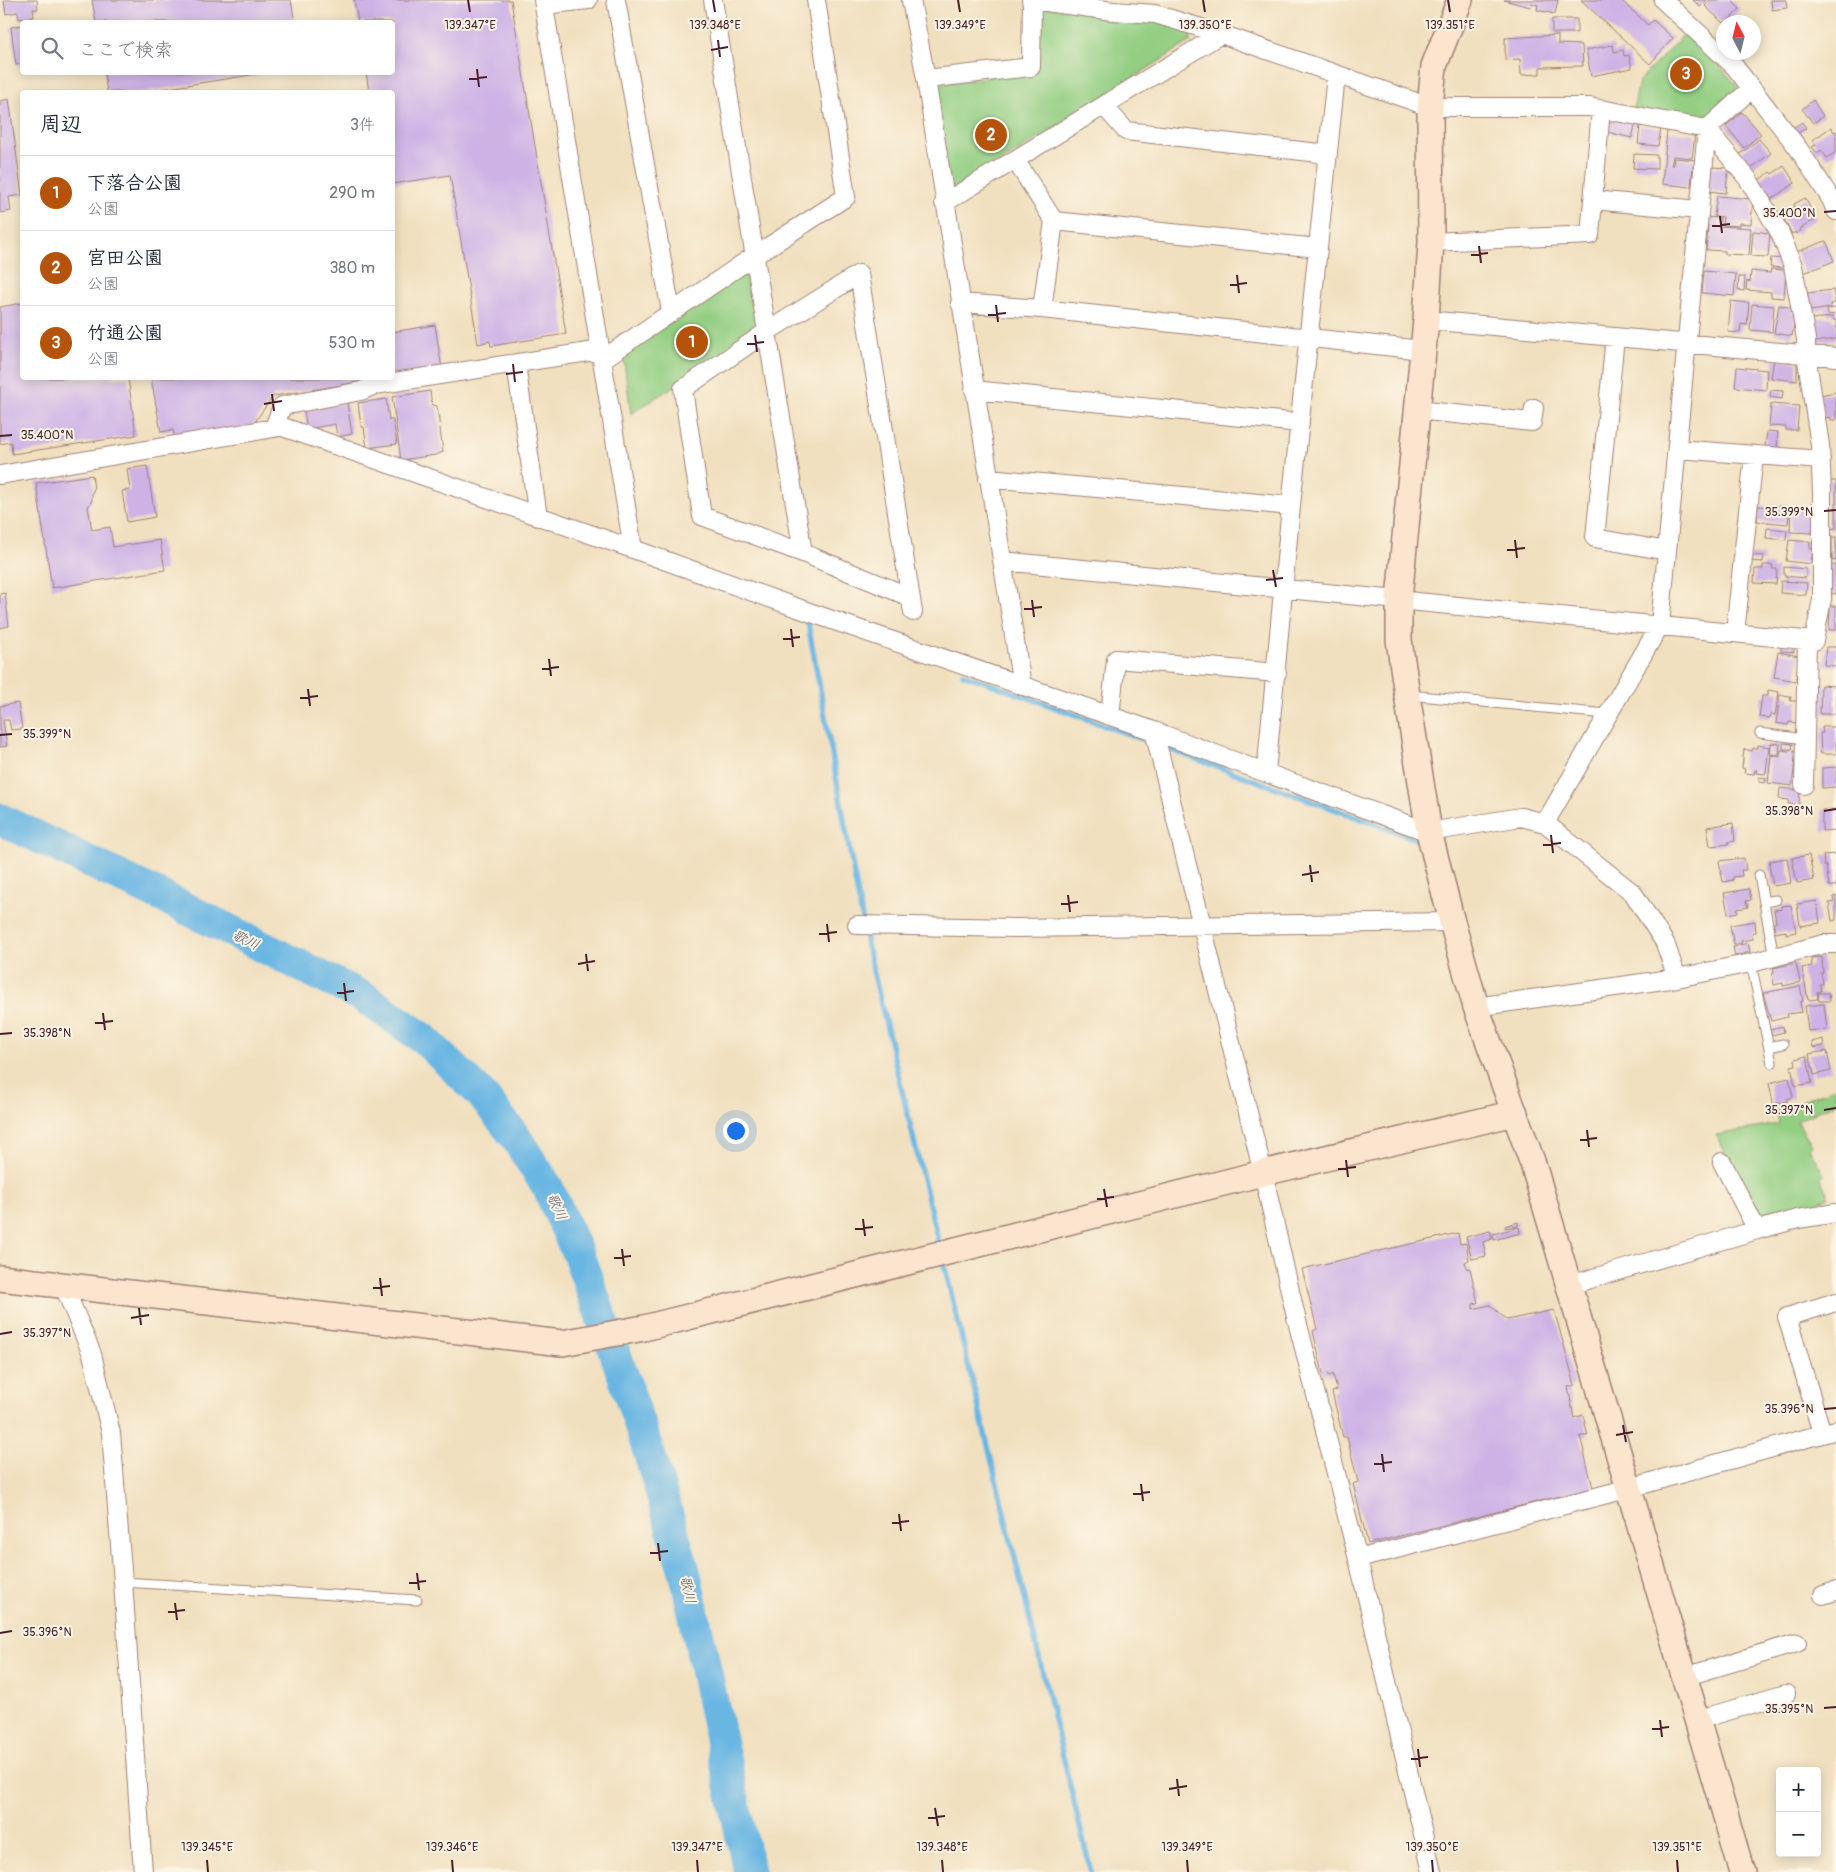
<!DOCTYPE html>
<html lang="ja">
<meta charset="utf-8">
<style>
body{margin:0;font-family:Pangolin,"Klee One",sans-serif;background:#f2f2f3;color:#1f2937}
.controls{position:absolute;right:15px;bottom:15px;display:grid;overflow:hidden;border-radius:5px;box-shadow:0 2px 12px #0003}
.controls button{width:45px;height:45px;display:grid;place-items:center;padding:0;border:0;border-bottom:1px solid #e0e1e3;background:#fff;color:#1f2937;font:25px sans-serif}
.compass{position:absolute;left:1716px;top:15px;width:45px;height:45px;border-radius:50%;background:#fff;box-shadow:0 2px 12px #0003;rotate:353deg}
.you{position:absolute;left:735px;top:1130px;width:18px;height:18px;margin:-12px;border:4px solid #fff;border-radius:50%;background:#1a73e8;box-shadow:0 0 0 8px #1a73e833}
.badge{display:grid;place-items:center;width:32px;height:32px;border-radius:50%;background:#b45309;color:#fff;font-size:16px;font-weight:700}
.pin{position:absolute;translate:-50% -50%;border:2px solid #fff;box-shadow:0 1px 5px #0006}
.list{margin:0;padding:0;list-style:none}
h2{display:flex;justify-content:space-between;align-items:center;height:65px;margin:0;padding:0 20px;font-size:21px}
h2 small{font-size:16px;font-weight:400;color:#747a83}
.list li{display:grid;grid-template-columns:32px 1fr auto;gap:15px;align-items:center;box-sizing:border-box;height:75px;padding:0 20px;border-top:1px solid #e0e1e3}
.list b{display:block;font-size:19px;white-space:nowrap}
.list p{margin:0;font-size:16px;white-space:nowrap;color:#747a83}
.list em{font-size:16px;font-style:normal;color:#747a83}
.icon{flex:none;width:28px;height:28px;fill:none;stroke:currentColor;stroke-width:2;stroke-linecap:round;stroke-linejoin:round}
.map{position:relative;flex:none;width:1836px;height:1872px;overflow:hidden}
.search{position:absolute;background:#fff;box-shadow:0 2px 12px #0003;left:20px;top:20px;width:375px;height:55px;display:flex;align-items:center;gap:12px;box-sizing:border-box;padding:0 18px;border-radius:5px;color:#747a83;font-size:19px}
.panel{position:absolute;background:#fff;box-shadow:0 2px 12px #0003;left:20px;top:90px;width:375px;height:290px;border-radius:5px}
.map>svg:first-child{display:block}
.green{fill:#93ce82;stroke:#6e7656}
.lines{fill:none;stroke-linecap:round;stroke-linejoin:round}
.stream{stroke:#69b6e3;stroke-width:5.5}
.river{stroke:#69b6e3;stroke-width:32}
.building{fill:#ceb2e6}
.lane-casing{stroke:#9e8076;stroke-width:11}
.street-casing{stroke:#9e8076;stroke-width:20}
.secondary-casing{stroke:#9e8076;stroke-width:28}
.lane{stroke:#fff;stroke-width:9}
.street{stroke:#fff;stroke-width:18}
.secondary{stroke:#fce5cf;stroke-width:25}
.ticks{fill:none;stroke:#4a1f2b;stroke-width:2}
.labels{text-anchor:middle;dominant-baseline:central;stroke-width:4;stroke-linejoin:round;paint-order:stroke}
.water-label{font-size:14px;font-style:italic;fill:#55546b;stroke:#fcf5e5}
.ticks-label{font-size:12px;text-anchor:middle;fill:#4a1f2b;stroke:#fcf5e5;stroke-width:4;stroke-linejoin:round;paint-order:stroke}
</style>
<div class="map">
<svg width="1836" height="1872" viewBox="0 0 1836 1872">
<rect width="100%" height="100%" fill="#fcf5e5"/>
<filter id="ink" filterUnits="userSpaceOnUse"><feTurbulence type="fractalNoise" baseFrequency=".02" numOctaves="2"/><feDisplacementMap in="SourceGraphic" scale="10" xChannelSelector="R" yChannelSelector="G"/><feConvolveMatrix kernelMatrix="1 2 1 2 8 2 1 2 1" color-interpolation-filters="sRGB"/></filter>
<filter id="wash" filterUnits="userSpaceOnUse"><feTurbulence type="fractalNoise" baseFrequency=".0096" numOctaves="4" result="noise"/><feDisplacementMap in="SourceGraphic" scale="20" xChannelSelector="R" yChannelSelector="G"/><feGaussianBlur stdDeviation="1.12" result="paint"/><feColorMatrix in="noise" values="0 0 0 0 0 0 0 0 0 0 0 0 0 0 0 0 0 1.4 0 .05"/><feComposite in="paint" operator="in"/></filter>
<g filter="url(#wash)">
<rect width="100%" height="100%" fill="#f1e0c0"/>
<path class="green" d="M1037,6l114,13 39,11 1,11 -234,149 -10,-5 -16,-99 103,-16z
M1685,33l19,15 36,41 -38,35 -69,-12 6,-31z
M749,268l12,61 -130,85 -8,-60z
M1835,1087l1,16c-13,7 -26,11 -39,18l15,24 -3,3 15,27 -4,3 9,19 -8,4 3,8 -63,14 -45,-88 62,-11 -2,-14 10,-2z"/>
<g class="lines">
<path class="stream" d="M807,618l60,327 73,304
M963,674l456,166 2,5
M943,1260l148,612"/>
<path class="river" d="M0,819l165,79 200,100 59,41 57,55 33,41 34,53 31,69 44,118 28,84 34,114 64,299"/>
</g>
<g id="blocks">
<path class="building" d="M4,0h33l1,9h-5l1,8 -15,2 -1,-7 -12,2z
M92,0h199l4,22h-199z
M354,0h157l55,334 -75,12 -1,-5 -12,3 -28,-169 -58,9v-92h-23l-3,-20h26v-50h-34z
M1504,0h54l-3,14 -18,-4 1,-5 -7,-2 -1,4z
M1581,0h40l27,25 5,-5 20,18 -23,26z
M1693,0h14l-7,7z
M1710,0h21l9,9 -13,13h-3v2l-19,-18z
M1771,0h15l1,8 -15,2z
M1552,19h25v14h-25z
M22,25v39l-6,1 -5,-38z
M1558,35v9l24,1 1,21 -43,1v7l-19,1 -1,-16 -15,1v-22z
M1613,45l1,7 9,-2 1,6 5,-1 3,13 -41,8 -5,-26z
M104,72h153v2l-114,18h-36z
M9,99l13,96 -13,2 2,14 -11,2v-112z
M1813,100l10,16 -10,7 -11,-14z
M1742,112l19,22 -17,14 -18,-22z
M1611,117l25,5 -4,16 -25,-6z
M1802,122l4,6 -9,6 -4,-6z
M1640,126l21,2 -3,18 -20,-2z
M1831,127l3,5 2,-1v21l-9,6 -6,-8 -4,3 -5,-6 4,-2 -3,-5z
M1667,131l28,3 -3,24 -19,-2 -1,5 -1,4h2l1,-7 23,2 -1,7 -3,-1 -2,21 -29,-3z
M1759,139l12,14 -22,17 -11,-14z
M1634,154l23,1v14l-24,-1z
M1784,166l11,17 -24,16 -12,-19 11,-8 2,2z
M1710,167l18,1 -2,25 -18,-2z
M1717,196l36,3 -2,25 -12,-1v3l-17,-1 1,-8 -9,-1z
M1805,198l11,21 -16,10 1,2 -5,3 -1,-2 -3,2 -11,-20 14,-7 -1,-3z
M1705,217l15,1 -1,8 32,2 -2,27 -24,-1v-3l-19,-1 2,-25h-4z
M1753,231l17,2 -2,24 -17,-1z
M1826,241l8,20 -30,12 -8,-21z
M1771,258l12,1 -1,9 -12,-1z
M1771,269l15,1 -2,28 -13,-1v-5l-25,-2 1,-9 3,1 1,-11 19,2z
M1704,271l32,3 -2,22 -32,-3z
M1739,277h6l-1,14 -6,-1z
M1833,290l2,13 -5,1 1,4 -21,3 -3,-18z
M1731,301l18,2 -2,22 -6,-1 -1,9 -12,-1z
M22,303v75h106l8,57 -124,19 -1,-12 -11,2v-137z
M1752,304l22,2 -2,26 -22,-2z
M1779,305l13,3 -1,5 5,1 -4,22 -18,-3z
M1836,308v6l-8,1 -1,-6z
M1833,317v3h3v19l-22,3 -3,-23z
M435,325l7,44 -50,8v-45z
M1774,359l23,3v19l-26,-3z
M1737,367l30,3 -1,20 -31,-3z
M151,378h229v1l-107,17 -21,30 -77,14 -2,-10 -12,2z
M1771,390l12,1 -1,8 -12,-2z
M430,391l2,14 5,1 6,46 -7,3 -35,5 -9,-63z
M1836,392v28h-5v-3l-8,1 -3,-23z
M386,399l3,21h4l4,24 -30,4 -3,-21h-3l-3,-24z
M347,403l5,31 -15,3 -2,-13 -28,5 -3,-18z
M1771,404l28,2 -2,24h-11v-3l-17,-1z
M1767,431l11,1 -1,17 -12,-2z
M147,466l8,51 -28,5 -5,-31 8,-1 -3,-21z
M92,475l2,14 -2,4v7l-4,7 4,23 18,-3 3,20 47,-7 5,30 -113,18 -16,-105z
M1828,481h8v47l-7,1z
M1771,505l19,2 -2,17 -31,-3 1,-15 13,1z
M1791,507l23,2 -2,24 -22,-1z
M1767,528l20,2 -1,10 -20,-2z
M1832,537h4v23l-4,1z
M1789,540l21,2v6l3,1 -2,15 -25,-3z
M1749,555l15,1 -1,6 -14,-1z
M1763,565h10l-1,4h5l-1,15 -22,-1 1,-14h8z
M1829,565h7v29l-8,-1z
M1784,567l22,2v9l-22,-2z
M1781,581l26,2 -1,12 -26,-2z
M5,593l4,33 -9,2v-34z
M1830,606h6v24h-7z
M1781,644l13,1v7l-13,-1z
M1826,647h10v19l-12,-1z
M1778,652l21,4 -3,25 -22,-4z
M1821,685l15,1v28h-16z
M1768,690l11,2 -4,23 -4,-1 -1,4 -11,-1 3,-21h6z
M1780,695l11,1 -1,5h8l-2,22 -7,-1 -1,3 -12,-2z
M18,703l4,26 -11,1 -2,-10h-6l4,26 -7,1v-41z
M1822,727h14v27h-15l-1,-21h3z
M1771,743l9,1 -1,11 -9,-1z
M1783,743l10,1 -1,5h-9z
M1758,745l11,2 -3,25 -1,2 -9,-1 1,-3h-2l-1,4 -10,-1 1,-4 -3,-1 2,-19 8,2 1,-3h4z
M1781,750l15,2 -4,34 -24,-3 3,-28 9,2z
M1836,767v20l-14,1v-20z
M1759,777l7,1 -1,5 -6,-1z
M1780,788l20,2 -1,15 -11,-1 1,-4 -10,-1z
M1836,809v21l-14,1v-21z
M1733,823l2,18 -7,1 1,2 -19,2 -3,-19z
M1836,854v32h-7l-3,-20h-2l-1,-11z
M1809,855l5,25 -17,3 -5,-25z
M1744,858l2,12h-5l1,6 -9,1v3l-10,2 -4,-21z
M1787,858l4,25 -18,3 -4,-21 1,-1 -1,-3z
M1749,889l2,11 -5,1 2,6 -11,2 1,3 -10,2 -4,-21z
M1836,896v24l-4,1 -3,-18 5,-1 -1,-5z
M1817,901l3,22 -20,3 -3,-22z
M1791,905l5,27 -10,2v-3l-11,2 -1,-10 2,-1 -2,-12 8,-1 -1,-3z
M1755,921l1,11 -4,1 1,6 -12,2 1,2 -8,2 -4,-20z
M1748,943l2,9 -15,4 -2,-9z
M1822,957l1,16h-2l2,10 -3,1 1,7 -4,1 1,7 -10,1 -6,-32 10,-2 -1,-8z
M1796,963l4,19 -17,4v-3l-9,2 -2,-11 2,-1 -1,-5z
M1800,986l3,15 -3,1 2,10 -15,2 1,3 -17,4 -8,-28z
M1818,993h11l1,8h-11z
M1824,1004l3,25 -19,2 -3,-25z
M1783,1026l1,6 -12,3 -2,-6z
M1823,1039l1,7 -11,2 -1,-6z
M1827,1051l4,20 -17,4 -5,-21z
M1807,1056l5,27 -17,3 -4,-20 5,-1 -1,-6z
M1789,1078l4,19 -6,2 1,2 -11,2 1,3 -4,1 -5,-24z
M1518,1222v4l-13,2v-2z
M1519,1227l1,6 -26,7 -1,-6z
M1490,1231l2,8 -9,3 3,14 -14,3 -6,-22z
M1458,1233l2,11 6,-1 3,17 -4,2 2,7 3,-1 8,35 -5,1v5l17,-4 17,15 47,-10 21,75 -7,2 6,31 9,-3 5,21h-8l13,52 -225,56 -15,-60 5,-2 -11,-45h-4l-11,-45 5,-2 -4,-16 -4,2 -1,-3 -5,1 -10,-43 4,-2 -15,-60z"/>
</g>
</g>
<g filter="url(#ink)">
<use href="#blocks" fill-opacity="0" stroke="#9e8076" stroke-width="1"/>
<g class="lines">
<g class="lane-casing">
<path id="lane" d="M1409,695l198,19
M1760,733l45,6
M1759,875l15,82
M1764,902l12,-2
M1751,963l21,100
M1769,1047l14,-3
M123,1582l294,18"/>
</g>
<g class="street-casing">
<path id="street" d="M543,0l90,549 173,62 348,120 112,42 163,59 92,-15 24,6 88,70 32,50 12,35
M616,0l55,312
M713,0l90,553
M911,0l15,79 96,607
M1031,0l82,11 42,3 66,20 209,73h160l117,22 44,-40
M1663,0l72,67 63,81 33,51 5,12
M544,5l44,-5
M926,79l105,-12 1,-67
M1104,106l22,25 202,23
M1016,161l38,60 -12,88
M1593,200l106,10
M944,203l277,-169
M1054,221l264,27
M1431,242l159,-7 11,-126
M960,303l82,6 380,41
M1426,320l410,37
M1615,337l-20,201 72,13
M603,359l151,-103 92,-59 -30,-197
M516,364l22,153
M974,390l326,33
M1417,410l115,12 2,-14
M274,428l6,-2 353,123
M1677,449l144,11
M0,475l274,-47 8,-22 79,-15 14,-6 226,-35
M988,478l303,28
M1002,561l812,80 8,-42v-107l-2,-47 -14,-91v-15l-13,-73 -13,-33 -32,-54 -41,-50
M910,597l-107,-44 -101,-37 -19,-127 85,-58 91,-57 54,338
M1735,633l19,-178
M1110,716l6,-57 161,14
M1154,731l109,442 33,144 62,242 74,313
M1266,773l25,-267 45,-431
M1804,785l3,-144
M1545,823l115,-198 47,-496
M857,925l159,3 436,-6
M1476,1007l201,-29 74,-15 73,-19h12
M1722,1162l35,68
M63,1284l29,70 19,79 12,149 20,290
M1570,1285l187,-55 41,-11 38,-6
M1822,1433l-35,-116 49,-15
M1358,1559l272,-71 206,-58
M1823,1595l13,-4
M1684,1677l113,-34
M1697,1720l89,-26"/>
</g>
<g class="secondary-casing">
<path id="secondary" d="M1460,0l-26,66 -4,41 1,135 -5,78 -27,279v41l8,55 22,137 23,90 24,85 57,157 209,708
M0,1278l562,65 82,-15 619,-155 252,-60"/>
</g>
<use href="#lane" class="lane"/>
<use href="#street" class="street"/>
<use href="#secondary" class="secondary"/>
</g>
</g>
<path class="ticks" d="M468,0l2,12M713,0l2,12M958,0l2,12M1203,0l2,12M1448,0l2,12M718,40l2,17M711,50l17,-3M477,69l2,18M469,79l18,-2M1824,212l12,-1M1720,216l2,17M1712,226l18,-2M1479,246l2,17M1471,255l17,-2M1237,275l2,18M1230,285l17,-2M996,305l2,17M988,315l18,-2M755,335l2,17M747,344l17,-2M513,364l2,18M506,374l17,-2M272,394l2,17M264,404l18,-3M0,436l12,-1M1824,511l12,-1M1515,540l2,18M1507,550l18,-2M1273,570l3,17M1266,580l17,-2M1032,600l2,17M1024,609l18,-2M791,629l2,18M783,639l17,-2M549,659l2,17M542,669l17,-2M308,689l2,17M300,698l18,-2M0,735l12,-1M1824,811l12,-2M1551,835l2,18M1543,845l18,-2M1310,865l2,17M1302,875l17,-3M1068,895l2,17M1061,904l17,-2M827,924l2,18M819,934l18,-2M586,954l2,17M578,964l17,-3M344,983l2,18M337,993l17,-2M103,1013l2,17M95,1023l18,-2M0,1034l12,-1M1824,1110l12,-2M1587,1130l2,17M1580,1140l17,-2M1346,1160l2,17M1338,1169l18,-2M1104,1189l3,18M1097,1199l17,-2M863,1219l2,17M855,1229l18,-2M622,1249l2,17M614,1258l17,-2M380,1278l2,18M373,1288l17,-2M139,1308l2,17M131,1318l18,-3M0,1334l12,-2M1824,1409l12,-1M1623,1425l3,17M1616,1435l17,-3M1382,1454l2,18M1374,1464l18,-2M1141,1484l2,17M1133,1494l17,-2M899,1514l2,17M892,1523l17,-2M658,1543l2,18M650,1553l18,-2M417,1573l2,17M409,1583l17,-2M175,1603l2,17M168,1612l17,-2M0,1633l12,-2M1824,1708l12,-1M1660,1720l2,17M1652,1729l17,-2M1418,1749l2,18M1411,1759l17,-2M1177,1779l2,17M1169,1789l18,-3M935,1808l3,18M928,1818l17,-2M207,1860l1,12M452,1860l1,12M697,1860l1,12M942,1860l1,12M1187,1860l1,12M1432,1860l1,12M1677,1860l1,12"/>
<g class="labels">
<g class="water-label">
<text transform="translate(246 940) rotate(26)">歌川</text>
<text transform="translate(557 1207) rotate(66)">歌川</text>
<text transform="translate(688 1590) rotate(77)">歌川</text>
</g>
</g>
<g class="ticks-label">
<text x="470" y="29">139.347°E</text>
<text x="715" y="29">139.348°E</text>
<text x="960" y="29">139.349°E</text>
<text x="1205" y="29">139.350°E</text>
<text x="1450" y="29">139.351°E</text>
<text x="1789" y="217">35.400°N</text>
<text x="47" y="439">35.400°N</text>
<text x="1789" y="516">35.399°N</text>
<text x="47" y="738">35.399°N</text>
<text x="1789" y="815">35.398°N</text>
<text x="47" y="1037">35.398°N</text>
<text x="1789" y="1114">35.397°N</text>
<text x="47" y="1337">35.397°N</text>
<text x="1789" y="1413">35.396°N</text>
<text x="47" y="1636">35.396°N</text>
<text x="1789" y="1713">35.395°N</text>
<text x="207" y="1851">139.345°E</text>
<text x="452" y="1851">139.346°E</text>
<text x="697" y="1851">139.347°E</text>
<text x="942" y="1851">139.348°E</text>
<text x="1187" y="1851">139.349°E</text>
<text x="1432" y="1851">139.350°E</text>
<text x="1677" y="1851">139.351°E</text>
</g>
</svg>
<div class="controls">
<button>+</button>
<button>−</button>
</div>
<svg class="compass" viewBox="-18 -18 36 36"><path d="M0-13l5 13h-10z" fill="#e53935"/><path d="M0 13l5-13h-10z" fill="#747a83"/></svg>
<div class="you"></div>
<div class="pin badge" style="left:692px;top:342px">1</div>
<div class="pin badge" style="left:991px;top:135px">2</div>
<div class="pin badge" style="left:1686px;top:74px">3</div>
<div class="search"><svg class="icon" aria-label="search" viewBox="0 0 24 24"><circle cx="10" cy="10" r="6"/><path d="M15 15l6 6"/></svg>ここで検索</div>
<section class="panel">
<h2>周辺<small>3件</small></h2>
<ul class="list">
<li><span class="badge">1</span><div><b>下落合公園</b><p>公園</p></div><em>290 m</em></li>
<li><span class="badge">2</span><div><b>宮田公園</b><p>公園</p></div><em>380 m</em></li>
<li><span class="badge">3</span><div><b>竹通公園</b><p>公園</p></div><em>530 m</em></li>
</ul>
</section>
</div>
